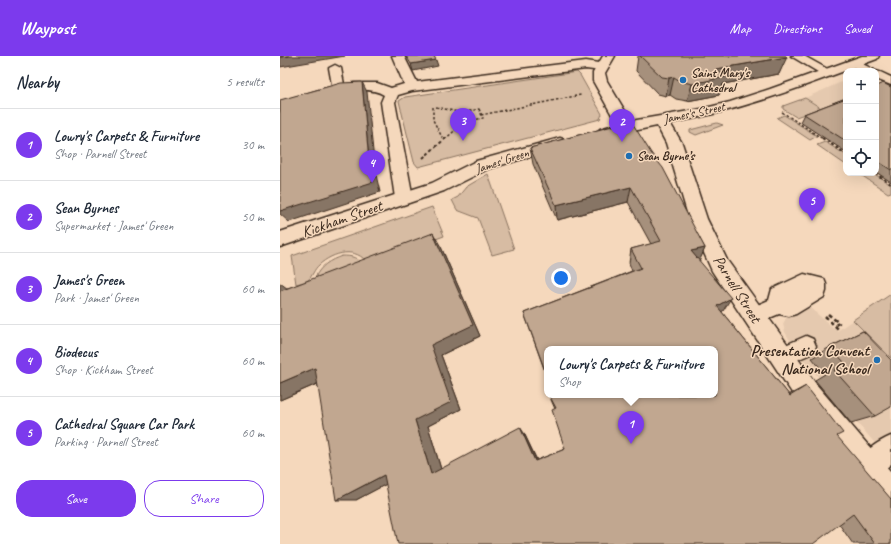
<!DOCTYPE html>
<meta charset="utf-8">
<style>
body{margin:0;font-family:Caveat,sans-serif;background:#f6f6f7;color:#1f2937}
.controls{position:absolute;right:12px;top:12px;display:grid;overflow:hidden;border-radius:8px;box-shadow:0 4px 16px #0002}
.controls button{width:36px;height:36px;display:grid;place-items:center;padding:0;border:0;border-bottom:1px solid #e0e1e3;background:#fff;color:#1f2937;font:20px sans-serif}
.you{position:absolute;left:281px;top:222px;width:14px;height:14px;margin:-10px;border:3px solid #fff;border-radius:50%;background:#1a73e8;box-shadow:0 0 0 6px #1a73e833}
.badge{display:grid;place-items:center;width:26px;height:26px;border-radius:50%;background:#7c3aed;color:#fff;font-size:13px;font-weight:700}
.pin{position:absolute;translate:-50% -33px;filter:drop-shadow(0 1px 2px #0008)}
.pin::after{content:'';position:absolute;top:21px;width:14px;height:12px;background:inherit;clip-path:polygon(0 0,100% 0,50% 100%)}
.popup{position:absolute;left:264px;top:290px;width:174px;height:52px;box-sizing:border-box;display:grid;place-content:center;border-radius:8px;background:#fff;filter:drop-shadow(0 1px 3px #0005);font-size:13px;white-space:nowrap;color:#747a83}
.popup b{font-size:15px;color:#1f2937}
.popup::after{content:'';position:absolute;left:50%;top:100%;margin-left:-8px;border:8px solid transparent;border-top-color:#fff}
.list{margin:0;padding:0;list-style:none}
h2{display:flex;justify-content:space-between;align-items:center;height:52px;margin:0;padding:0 16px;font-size:17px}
h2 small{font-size:13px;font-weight:400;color:#747a83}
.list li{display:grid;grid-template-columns:26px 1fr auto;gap:12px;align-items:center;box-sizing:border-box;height:72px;padding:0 16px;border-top:1px solid #e0e1e3}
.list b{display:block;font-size:15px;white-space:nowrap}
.list p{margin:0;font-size:13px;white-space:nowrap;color:#747a83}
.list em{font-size:13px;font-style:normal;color:#747a83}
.actions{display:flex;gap:8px;padding:12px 16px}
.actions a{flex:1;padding:9px 0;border:1px solid #7c3aed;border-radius:16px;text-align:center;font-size:14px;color:#7c3aed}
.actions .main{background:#7c3aed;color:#fff}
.icon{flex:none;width:22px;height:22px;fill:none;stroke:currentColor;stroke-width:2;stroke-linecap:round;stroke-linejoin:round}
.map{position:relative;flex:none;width:611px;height:488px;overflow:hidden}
header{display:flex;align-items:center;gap:24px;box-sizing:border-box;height:56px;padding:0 20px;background:#7c3aed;color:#fff}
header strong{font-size:19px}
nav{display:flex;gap:22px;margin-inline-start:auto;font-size:14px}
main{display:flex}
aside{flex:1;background:#fff}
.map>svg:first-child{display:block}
.built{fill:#e5c9af}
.green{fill:#d7bca3;stroke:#897360}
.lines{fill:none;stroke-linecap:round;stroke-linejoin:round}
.service-casing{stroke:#3b2a1e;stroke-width:3}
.minor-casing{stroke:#3b2a1e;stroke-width:3}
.tertiary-casing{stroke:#3b2a1e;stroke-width:3}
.path-far2{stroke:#3b2a1e;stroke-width:1.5;stroke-dasharray:2.5 2;stroke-linecap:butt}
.path-far1{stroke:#3b2a1e;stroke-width:2;stroke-dasharray:3 2.5;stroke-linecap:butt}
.path{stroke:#3b2a1e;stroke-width:2.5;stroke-dasharray:4 3;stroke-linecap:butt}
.service{fill:#f5d8bc;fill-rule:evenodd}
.minor{fill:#f5d8bc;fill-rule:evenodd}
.tertiary{fill:#f5d8bc;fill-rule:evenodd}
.wall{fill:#a6907c;stroke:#3b2a1e}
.shaded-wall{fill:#877565;stroke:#3b2a1e}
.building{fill:#c1a790;stroke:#3b2a1e}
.poi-dot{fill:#1f6fb2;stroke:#f5d8bc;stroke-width:1.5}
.labels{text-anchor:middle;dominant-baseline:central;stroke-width:3;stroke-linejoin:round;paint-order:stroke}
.far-poi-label{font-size:13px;font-weight:bold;fill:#3b2a1e;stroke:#f5d8bc;text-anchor:start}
.far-street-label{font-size:13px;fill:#3b2a1e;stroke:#f5d8bc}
.street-label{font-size:16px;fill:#3b2a1e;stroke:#f5d8bc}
.poi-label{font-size:16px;font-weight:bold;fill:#3b2a1e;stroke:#f5d8bc;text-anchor:end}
</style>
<header>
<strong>Waypost</strong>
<nav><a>Map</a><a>Directions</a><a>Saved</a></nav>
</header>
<main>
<aside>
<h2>Nearby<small>5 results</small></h2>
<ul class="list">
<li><span class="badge">1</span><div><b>Lowry's Carpets &amp; Furniture</b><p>Shop · Parnell Street</p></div><em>30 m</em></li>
<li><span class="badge">2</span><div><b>Sean Byrnes</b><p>Supermarket · James' Green</p></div><em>50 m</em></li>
<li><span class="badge">3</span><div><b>James's Green</b><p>Park · James' Green</p></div><em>60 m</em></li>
<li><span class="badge">4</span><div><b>Biodecus</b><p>Shop · Kickham Street</p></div><em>60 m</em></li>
<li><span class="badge">5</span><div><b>Cathedral Square Car Park</b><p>Parking · Parnell Street</p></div><em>60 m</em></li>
</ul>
<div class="actions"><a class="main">Save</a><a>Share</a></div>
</aside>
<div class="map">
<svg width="611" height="488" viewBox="0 0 611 488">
<rect width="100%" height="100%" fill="#f5d8bc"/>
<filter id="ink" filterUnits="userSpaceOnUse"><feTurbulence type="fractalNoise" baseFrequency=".025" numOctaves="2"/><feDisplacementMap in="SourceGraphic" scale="8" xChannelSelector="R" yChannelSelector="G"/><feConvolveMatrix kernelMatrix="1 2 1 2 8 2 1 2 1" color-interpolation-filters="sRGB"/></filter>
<g filter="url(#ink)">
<path class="built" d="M566,24v43l-41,-25z
M611,238v168l-95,-111 -11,-19 -2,-8 3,-6 22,-12 29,25z"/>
<path class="green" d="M297,16l3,3 22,39 -2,5 -182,48 -4,-5 -15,-61 6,-4z
M525,42l16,10 -25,9 -13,-8v-3z
M504,59l33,21 -7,4 -33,-22z
M437,67l6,2 -27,10 -6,-3v-2z
M545,86l21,13v10l-29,-20z
M578,117h15l18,12v7l-3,1z
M208,118l26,75 -22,6 -14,-37 -21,-8 -5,-10 6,-3 8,-10z
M152,151l12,29 -76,28c-11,-18 -35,-12 -49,1 -5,4 -7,12 -11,15 -3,2 -8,3 -12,4l-4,-28z
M62,200c10,0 16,1 21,10l-48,12c5,-12 15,-18 27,-22z
M611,238v64l-38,-38z"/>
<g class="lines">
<g class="service-casing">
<path id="service" d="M511,0h13l27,15 2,2 -2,2h-8z
M574,4l19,9 2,2c5,0 11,4 16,6v8l-15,-6v-8c-10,0 -20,1 -27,-8z
M55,9l6,3 4,22 -2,2h-8l-2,-2 -4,-22z
M524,218l20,5 2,5v7l-2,6 -28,17 -7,2 -10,-2 -26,11 -7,-3 -3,-6 3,-6 23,-10 3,-11z
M526,280l7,3 3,7 -3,7 -32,14 -7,-3 -3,-7 3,-7z
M611,380v28l-14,12 -9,3 -9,-3 -3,-9c5,-14 21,-25 35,-31z"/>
</g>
<g class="minor-casing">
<path id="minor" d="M112,0h12l13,26 169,-21 20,3 1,3 -1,3 -5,1 -15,-2 -174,22 -14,4 -3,7 18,96 -3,4 -6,2 -6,-2 -3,-4 -14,-96 3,-7c-26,-16 -77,10 -104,16v-9l43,-13 31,-6h23l14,5 13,-4z"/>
</g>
<g class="tertiary-casing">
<path id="tertiary" d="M323,0h12l-10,17 2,8 24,40 70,-12 29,-7 40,-13 92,-33h17l-2,3c-68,25 -135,52 -207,64l12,20 25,76 20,41 89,124 75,88v38l-11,-4 -82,-104 -86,-131 -23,-52 -23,-76 -9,-17 -52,11 -5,-2 -3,-3 3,-3 17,-5 -24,-43v-8z
M280,82l6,2 2,3 -2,3 -78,23 -44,22 -164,56v-15l152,-49 44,-22z"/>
</g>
<path class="path-far2" d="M153,51v13l10,19
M156,51l26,6
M199,53l4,9 -18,4 -3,-9z
M502,56l41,27
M201,59l100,-20
M165,83l20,-17"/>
<path class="path-far1" d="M542,82l24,16
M143,102l23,-20
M595,117l16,11"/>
<path class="path" d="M548,258l11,9 -4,2
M545,260l14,14"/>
<use href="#service" class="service"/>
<use href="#minor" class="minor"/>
<use href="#tertiary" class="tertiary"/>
</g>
<path class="wall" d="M358,0h148l-7,18 -56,10 -4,11 -32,6 -11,-2 -6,-4 -4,1 -8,-2 -22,-23z
M596,30l15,1v95l-15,-10z
M566,42v54l-46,-30 4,-8z
M351,65l74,127 -6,13 24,50h-2l68,84 17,-9 31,50 54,108h-38l-14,-20 -453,-40 -30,16 -39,-116 -37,16 7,-112 154,-41 39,89 -39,19 20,54 -33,17 13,43 83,-36 13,27 28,-11 -10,-40 -6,-14h166l-168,-46v28l-23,-64 108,-42 -3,-8 2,-14 20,-5 -23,-42 -71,18 -24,-56 -3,-16z
M583,275l12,85 -24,7 -36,-43 10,-6 -13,-16 18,-11z"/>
<path class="shaded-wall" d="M9,0h56l-65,11v-10z
M507,1l-8,17 -56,10 -4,11 -32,6 5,-17 24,-15z
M156,4l2,6 -25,5 -2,-7z
M394,21l-4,18 -4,1 3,-18z
M82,26l5,10 8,79 5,21 -91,30 -9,-8v-3l89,-50z
M351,131l-3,15 -71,18 -1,-15z
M153,177l8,14 39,89 -39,19 20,54 -33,17 15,50 -12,-2 -16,-54z
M425,192l-6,14 -8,-11z
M0,227l15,11 -15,-1z
M451,242l-8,13 -14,7 8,-12z
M35,312l18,9 -53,23v-17z
M240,371l4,6 14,31 -3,-3z
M104,419l16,2 -44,23h-20z"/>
<path class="building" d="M0,0h9l-9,1z
M126,0h28l2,4 -25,4z
M360,0h146l1,1 -71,12 9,8 -33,7 -12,-3 -6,-4 -5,1 -7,-1z
M82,26l7,79 4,21 -93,29v-111l61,-17z
M603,27l8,4v83l-15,-10v-74z
M566,42v43l-42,-27z
M351,65l20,32 12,15 42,80 -14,3 40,47 -14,8 73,90 16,-10 37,47 -6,3 54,63v45h-16l-22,-30 -40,30h-415l-14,-69 -48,25 -21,-132 -35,15v-92l153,-58 40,92 -42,20 20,57 -36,18 16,54 89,-47 15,34 30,-12 -13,-39 4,-2 -7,-13h166v-46h-168v27l-23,-63 117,-45 -10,-19 30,-8 -30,-54 -75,18 -26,-57z
M583,275l28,29v47l-16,9 -41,-46 11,-7 -15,-16z"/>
</g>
<g class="poi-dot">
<circle cx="403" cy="24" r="4"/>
<circle cx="349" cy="100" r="4"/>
<circle cx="597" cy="304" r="4"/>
</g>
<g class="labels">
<g class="far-poi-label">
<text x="411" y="17">Saint Mary's<tspan x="411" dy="15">Cathedral</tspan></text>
<text x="357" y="100">Sean Byrne’s</text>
</g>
<g class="far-street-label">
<text transform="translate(414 57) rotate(-12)">James's Street</text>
<text transform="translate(222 105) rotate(-18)">James' Green</text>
</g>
<g class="street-label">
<text transform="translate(62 163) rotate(-19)">Kickham Street</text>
<text transform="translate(457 233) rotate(58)">Parnell Street</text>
</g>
<g class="poi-label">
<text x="589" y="295">Presentation Convent<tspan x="589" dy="18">National School</tspan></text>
</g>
</g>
</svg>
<div class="controls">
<button>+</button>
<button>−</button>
<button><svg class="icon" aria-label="locate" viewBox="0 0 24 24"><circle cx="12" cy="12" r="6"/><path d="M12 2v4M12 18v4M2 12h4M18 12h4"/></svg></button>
</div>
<div class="you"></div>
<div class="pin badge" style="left:351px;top:388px">1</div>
<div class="popup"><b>Lowry's Carpets &amp; Furniture</b>Shop</div>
<div class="pin badge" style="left:342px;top:86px">2</div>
<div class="pin badge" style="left:183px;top:85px">3</div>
<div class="pin badge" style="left:92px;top:127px">4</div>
<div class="pin badge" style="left:532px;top:165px">5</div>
</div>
</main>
